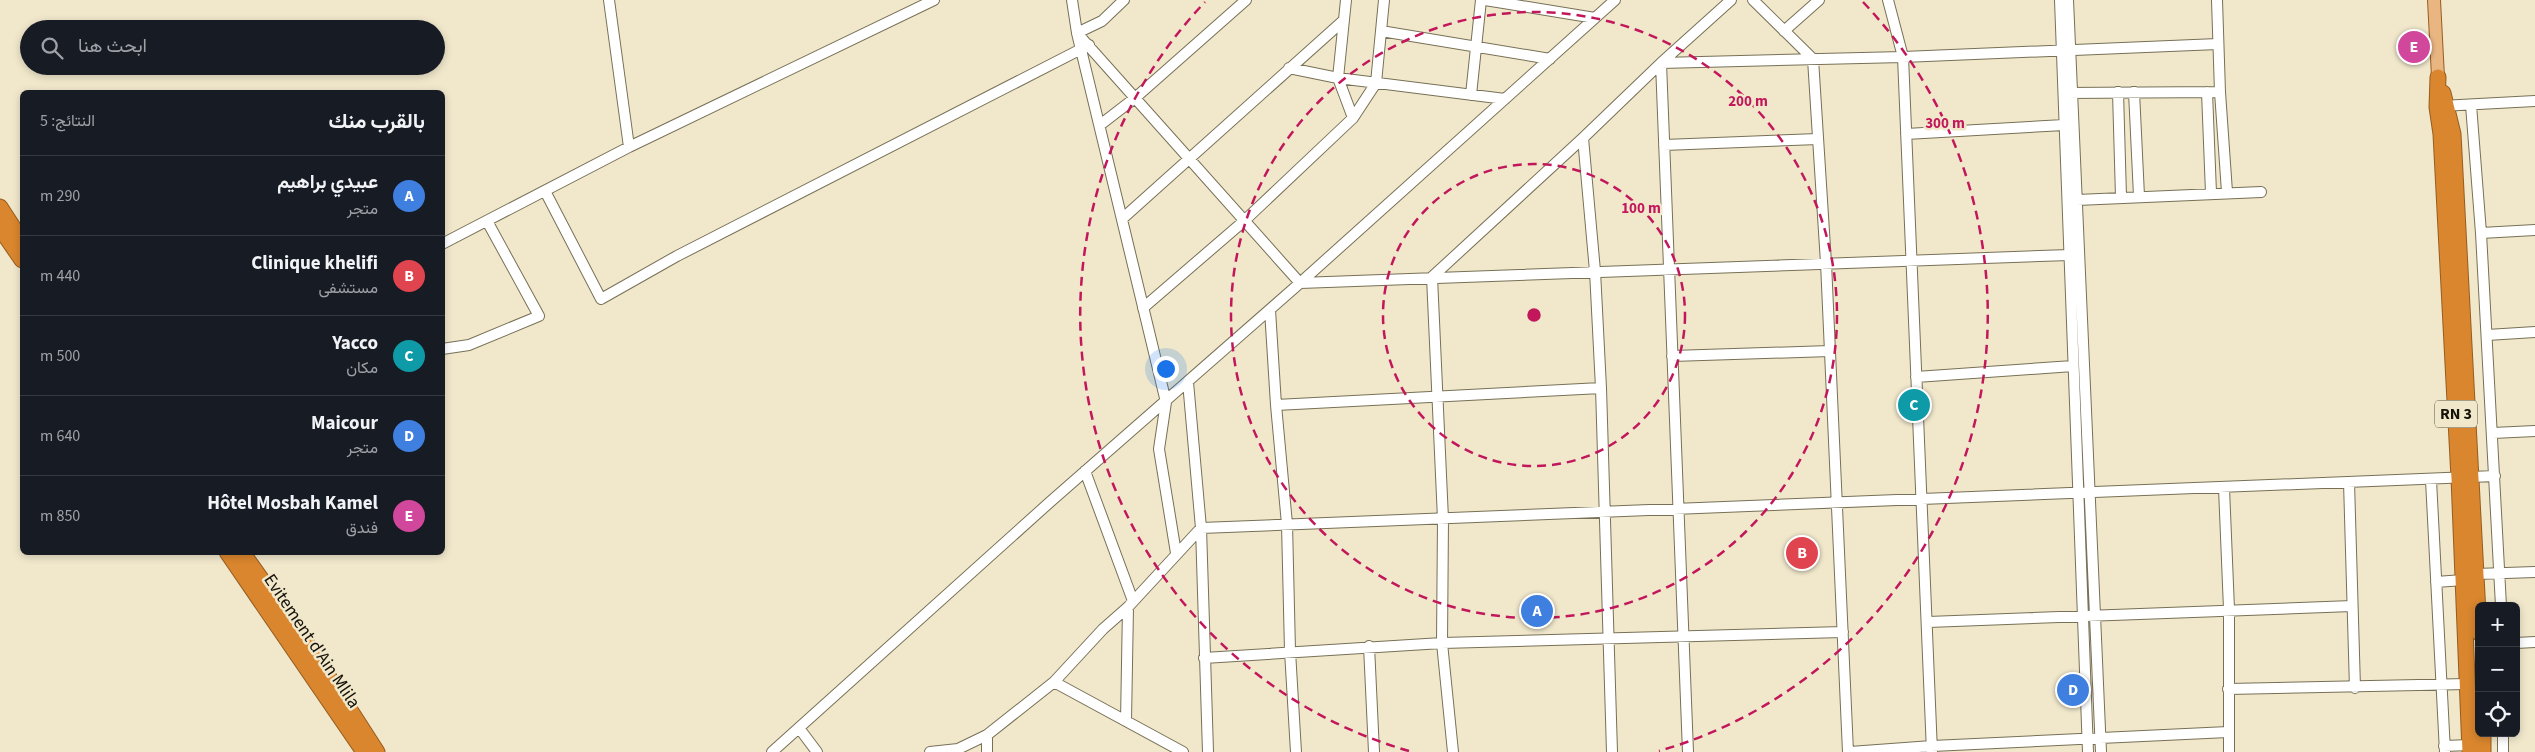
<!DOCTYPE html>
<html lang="ar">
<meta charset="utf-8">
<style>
body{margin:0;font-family:"Source Sans 3",Vazirmatn,sans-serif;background:#242831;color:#f1f3f6;direction:rtl}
.controls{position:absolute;right:15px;bottom:15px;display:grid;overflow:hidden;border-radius:8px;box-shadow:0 2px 8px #0003}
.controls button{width:45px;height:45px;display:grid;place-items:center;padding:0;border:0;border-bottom:1px solid #363941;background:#171b24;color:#f1f3f6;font:25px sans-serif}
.you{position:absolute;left:1165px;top:368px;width:18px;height:18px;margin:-12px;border:4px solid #fff;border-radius:50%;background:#1a73e8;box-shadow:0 0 0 8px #1a73e833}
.badge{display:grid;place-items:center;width:32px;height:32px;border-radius:50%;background:#d93025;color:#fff;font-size:16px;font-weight:700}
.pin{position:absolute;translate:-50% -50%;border:2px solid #fff;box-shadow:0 1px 5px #0006}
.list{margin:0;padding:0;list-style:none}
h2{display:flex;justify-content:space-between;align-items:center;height:65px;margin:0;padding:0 20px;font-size:21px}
h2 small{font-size:16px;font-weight:400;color:#9ea1a6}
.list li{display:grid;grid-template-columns:32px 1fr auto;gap:15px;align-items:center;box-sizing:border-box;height:80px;padding:0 20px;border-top:1px solid #363941}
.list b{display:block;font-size:19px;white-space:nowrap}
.list p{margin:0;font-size:16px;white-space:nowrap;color:#9ea1a6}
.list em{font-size:16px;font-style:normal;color:#9ea1a6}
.icon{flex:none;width:28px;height:28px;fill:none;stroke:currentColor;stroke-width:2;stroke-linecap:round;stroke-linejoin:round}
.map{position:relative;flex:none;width:2535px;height:752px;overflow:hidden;direction:ltr}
.search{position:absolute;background:#171b24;box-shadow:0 2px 8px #0003;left:20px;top:20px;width:425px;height:55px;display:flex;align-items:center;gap:12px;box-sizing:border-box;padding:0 18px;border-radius:28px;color:#9ea1a6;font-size:19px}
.panel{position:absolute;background:#171b24;box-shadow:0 2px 8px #0003;left:20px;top:90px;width:425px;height:465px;border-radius:8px;direction:rtl}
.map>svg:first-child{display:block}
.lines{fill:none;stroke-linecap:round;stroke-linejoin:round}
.minor-casing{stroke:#777056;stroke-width:12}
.major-casing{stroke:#955d20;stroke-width:14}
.highway-casing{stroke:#955d20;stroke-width:17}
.minor{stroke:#fff;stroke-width:10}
.major{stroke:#e9b682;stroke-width:12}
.highway{stroke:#da862e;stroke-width:15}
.ring{fill:none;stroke:#c2185b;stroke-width:2.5;stroke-dasharray:9 6}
.labels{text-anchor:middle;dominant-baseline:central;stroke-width:5;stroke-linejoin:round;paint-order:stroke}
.shield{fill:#f1e8cc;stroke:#565242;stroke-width:1}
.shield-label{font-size:16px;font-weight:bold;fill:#141107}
.street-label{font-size:18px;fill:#141107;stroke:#f1e8cc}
.centre{fill:#c2185b;stroke:#f1e8cc;stroke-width:2.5}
.ring-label{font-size:15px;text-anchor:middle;font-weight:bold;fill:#c2185b;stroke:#f1e8cc;stroke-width:5;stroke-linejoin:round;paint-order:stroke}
</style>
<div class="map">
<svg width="2535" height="752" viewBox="0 0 2535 752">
<rect width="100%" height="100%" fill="#f1e8cc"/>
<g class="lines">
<g class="minor-casing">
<path id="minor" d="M609,0l20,147
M1072,0l5,33 89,369 -7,47 17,104
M1124,0l-22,21 -25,12 223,250 769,-28
M1346,0l-8,78 15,40
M1485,0l110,18
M1753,0l60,59 13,204 22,489
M1888,0l15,57 29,695
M2060,0l28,752
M2068,0l33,752
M1381,31l169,28
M1784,31l35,-31
M1289,68l49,10 167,21
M2118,92l3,105
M2134,92l5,104
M2207,92l4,101
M2220,92l7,100
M2065,93l155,-1 -3,-92
M1471,95l10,-95
M2471,105l10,128 20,373
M2441,106l94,-5
M1100,125l35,-27 111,-98
M1906,134l158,-9
M1583,138l12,133 6,117 11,364
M1664,145l154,-6
M545,191l56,108 76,-43 412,-211
M2077,200l184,-8
M1122,219l222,-199
M2481,233l54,-3
M442,244l187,-97 305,-147
M1143,308l101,-87 109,-103 23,-35 8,-83
M1270,310l6,95 11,119 3,127 6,101
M2487,335l48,-3
M442,349l27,-4 70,-29 -52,-95
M1672,356l158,-5
M1916,377l157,-11
M1188,382l13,146 7,224
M1276,405l325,-17
M2493,433l42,-2
M1085,471l48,130
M2431,480l14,272
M2349,482l6,206
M2224,488l5,121v143
M2476,574l59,-2
M2436,582l27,-2
M1928,622l424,-16
M2516,643l19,-1
M1369,646l5,106
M1204,658l238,-15 401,-11
M1054,682l129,70
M2228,689l239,-5
M1126,721l2,-114
M799,728l18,24
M2503,733v19
M2444,746l26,-1
M772,752l278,-250 250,-219 315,-283
M930,752l28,-3 29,-14 67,-53 49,-53 25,-22 73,-79 1294,-52
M987,752v-17
M1453,752l-11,-109 1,-124 -11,-242 151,-139 78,-75 242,-6 315,-13
M1688,752l-27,-689 70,-63
M1850,752l82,-6 296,-14"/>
</g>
<g class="major-casing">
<path id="major" d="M2434,0l4,77"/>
</g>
<g class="highway-casing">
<path id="highway" d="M2438,77l-1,30 4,27 18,344 11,274
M2443,93l10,41 26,499
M0,207l22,34
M0,228l22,32
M227,552l137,200
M242,552l70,99 65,101
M2483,733v19"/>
</g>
<use href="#minor" class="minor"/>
<use href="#major" class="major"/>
<use href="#highway" class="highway"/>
</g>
<g class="ring">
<circle cx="1534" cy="315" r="151"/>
<circle cx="1534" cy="315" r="303"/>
<path d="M1409 751A454 454 0 0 1 1205 2M1863 2A454 454 0 0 1 1659 751"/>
</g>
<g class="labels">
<rect class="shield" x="2435" y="400.5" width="42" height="27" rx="4"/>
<g class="shield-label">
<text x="2456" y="414">RN 3</text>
</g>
<g class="street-label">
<text transform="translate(312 641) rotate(56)">Evitement d'Ain Mlila</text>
</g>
</g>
<circle cx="1534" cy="315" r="8" class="centre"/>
<g class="ring-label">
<text x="1748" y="106">200 m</text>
<text x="1945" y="128">300 m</text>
<text x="1641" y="213">100 m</text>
</g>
</svg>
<div class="controls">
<button>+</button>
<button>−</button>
<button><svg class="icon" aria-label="locate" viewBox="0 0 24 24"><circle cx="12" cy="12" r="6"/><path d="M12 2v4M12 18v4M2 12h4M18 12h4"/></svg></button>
</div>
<div class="you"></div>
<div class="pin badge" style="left:1537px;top:611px;background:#3f7fe0">A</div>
<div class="pin badge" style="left:1802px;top:553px;background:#e0444e">B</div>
<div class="pin badge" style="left:1914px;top:405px;background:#0f9aa8">C</div>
<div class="pin badge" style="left:2073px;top:690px;background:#3f7fe0">D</div>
<div class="pin badge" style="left:2414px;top:47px;background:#d1479c">E</div>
<div class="search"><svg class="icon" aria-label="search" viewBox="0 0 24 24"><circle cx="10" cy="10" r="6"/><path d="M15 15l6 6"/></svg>ابحث هنا</div>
<section class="panel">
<h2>بالقرب منك<small>النتائج: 5</small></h2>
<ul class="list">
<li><span class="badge" style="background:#3f7fe0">A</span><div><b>عبيدي براهيم</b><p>متجر</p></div><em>290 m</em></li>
<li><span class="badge" style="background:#e0444e">B</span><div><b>Clinique khelifi</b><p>مستشفى</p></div><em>440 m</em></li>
<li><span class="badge" style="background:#0f9aa8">C</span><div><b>Yacco</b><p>مكان</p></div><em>500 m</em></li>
<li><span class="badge" style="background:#3f7fe0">D</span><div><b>Maicour</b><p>متجر</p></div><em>640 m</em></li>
<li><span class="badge" style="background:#d1479c">E</span><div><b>Hôtel Mosbah Kamel</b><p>فندق</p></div><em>850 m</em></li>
</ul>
</section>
</div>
